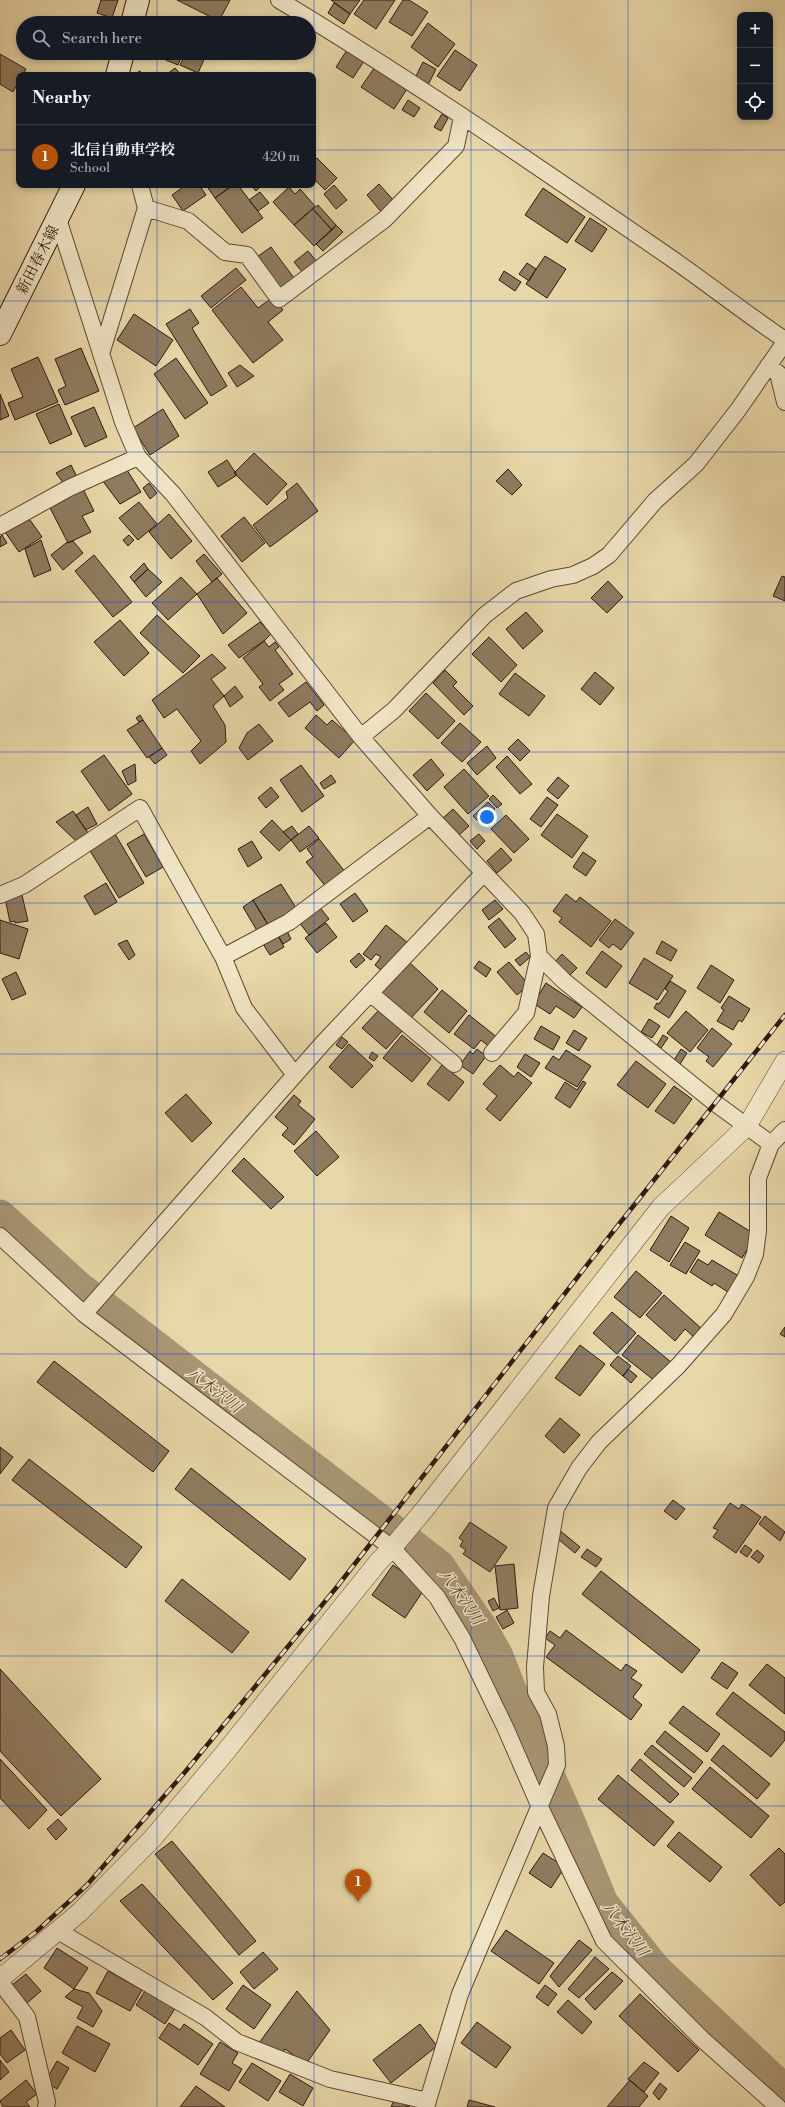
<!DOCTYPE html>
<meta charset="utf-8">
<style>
body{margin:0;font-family:"Libre Bodoni","Noto Serif JP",serif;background:#20242c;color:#f1f3f6}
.controls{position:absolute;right:12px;top:12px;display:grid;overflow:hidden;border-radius:8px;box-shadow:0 2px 6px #0003}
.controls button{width:36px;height:36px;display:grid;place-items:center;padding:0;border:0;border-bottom:1px solid #363941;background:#171b24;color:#f1f3f6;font:20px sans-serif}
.you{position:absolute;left:487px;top:817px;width:14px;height:14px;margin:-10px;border:3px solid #fff;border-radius:50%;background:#1a73e8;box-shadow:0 0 0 6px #1a73e833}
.badge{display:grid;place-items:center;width:26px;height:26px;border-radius:50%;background:#b45309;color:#fff;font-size:13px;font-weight:700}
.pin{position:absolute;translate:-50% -33px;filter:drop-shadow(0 1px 2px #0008)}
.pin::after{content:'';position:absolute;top:21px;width:14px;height:12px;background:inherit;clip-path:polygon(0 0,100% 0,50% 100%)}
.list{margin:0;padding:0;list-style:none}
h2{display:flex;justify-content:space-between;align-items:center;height:52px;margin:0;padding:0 16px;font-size:17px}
h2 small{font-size:13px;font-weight:400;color:#9ea1a6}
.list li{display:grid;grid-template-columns:26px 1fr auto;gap:12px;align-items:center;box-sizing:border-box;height:64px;padding:0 16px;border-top:1px solid #363941}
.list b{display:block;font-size:15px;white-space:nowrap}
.list p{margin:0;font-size:13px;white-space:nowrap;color:#9ea1a6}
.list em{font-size:13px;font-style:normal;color:#9ea1a6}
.icon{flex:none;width:22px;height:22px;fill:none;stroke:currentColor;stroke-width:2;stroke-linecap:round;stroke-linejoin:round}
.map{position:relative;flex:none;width:785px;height:2107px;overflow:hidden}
.search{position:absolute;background:#171b24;box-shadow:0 2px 6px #0003;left:16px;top:16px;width:300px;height:44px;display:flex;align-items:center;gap:10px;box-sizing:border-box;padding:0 14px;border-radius:22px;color:#9ea1a6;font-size:15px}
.panel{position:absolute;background:#171b24;box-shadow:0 2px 6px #0003;left:16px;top:72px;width:300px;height:116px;border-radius:8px}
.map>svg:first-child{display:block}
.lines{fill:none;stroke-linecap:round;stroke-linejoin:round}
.river{stroke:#a99674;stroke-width:31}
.building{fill:#8f7b5f;stroke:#2f180f}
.minor-casing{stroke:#5d4835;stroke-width:18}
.tertiary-casing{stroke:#5d4835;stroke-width:20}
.secondary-casing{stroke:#2f180f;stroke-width:24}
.minor{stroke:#f0e5c6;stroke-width:16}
.tertiary{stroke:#f0e5c6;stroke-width:19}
.secondary{stroke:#f0e5c6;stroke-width:22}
.rail-casing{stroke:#2f180f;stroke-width:4.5}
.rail{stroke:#f0e5c6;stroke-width:3;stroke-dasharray:9;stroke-linecap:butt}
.grid{fill:none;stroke:#1d4ed8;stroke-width:1;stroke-opacity:0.55}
.labels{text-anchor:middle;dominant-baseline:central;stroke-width:3;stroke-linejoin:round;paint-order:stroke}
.street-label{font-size:15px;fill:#2f180f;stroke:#f0e5c6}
.water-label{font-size:16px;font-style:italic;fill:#604a37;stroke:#f0e5c6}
</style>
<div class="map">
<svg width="785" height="2107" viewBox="0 0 785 2107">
<rect width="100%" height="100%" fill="#e8d7a8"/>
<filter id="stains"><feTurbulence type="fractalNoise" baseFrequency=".005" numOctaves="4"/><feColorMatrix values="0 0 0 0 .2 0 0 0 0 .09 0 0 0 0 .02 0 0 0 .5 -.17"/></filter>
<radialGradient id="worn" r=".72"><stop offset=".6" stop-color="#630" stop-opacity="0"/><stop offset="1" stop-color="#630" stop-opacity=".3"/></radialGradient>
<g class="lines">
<path class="river" d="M0,1215l78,71 361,279 44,64 15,27 14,36 58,130 33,81 52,65 130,122"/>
</g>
<path class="building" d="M101,0h17l-6,18 -15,-5z
M177,0h53l-11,21z
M331,0h29l-10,14z
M364,0h31l-19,29 -22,-15z
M403,0h6l19,12 -16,24 -23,-14z
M334,3l16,11 -6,10 -16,-11z
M140,17l16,6h-18z
M428,23l27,21 -17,23 -27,-20z
M347,50l17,11 -11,17 -17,-11z
M455,50l22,15 -17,26 -23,-15z
M149,53h34l-5,12z
M186,53h15l5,2 -8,18 -18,-8z
M0,54l26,15 -3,6h-4v6l-6,11 -13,-8z
M423,62l13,7 -8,16 -13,-7z
M375,67l32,22 -13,20 -33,-22z
M175,68l6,7h-15z
M140,71l2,4h-9z
M408,100l12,8 -6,9 -12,-7z
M442,114l6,4 -7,13 -7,-4z
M317,158l20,20 -12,12 -12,-12v-17z
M379,184l16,18 -13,11 -15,-18z
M186,185h13l7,10 -23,16 -11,-16z
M206,185h27l-18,13z
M233,185h5l25,33 -21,15 -27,-35z
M251,185h11l-6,6z
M334,185l13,15 -11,9 -12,-15z
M289,187l6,7 5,-5 15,17 -21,19 -21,-23z
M543,188l42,29 -18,26 -42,-28z
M260,192l9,11 -11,8 -9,-11z
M318,205l18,20 -4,5 -19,-21z
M313,209l19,21 -18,16 -20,-21z
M590,218l17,11 -15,23 -17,-11z
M336,225l7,7 -20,19 -7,-7z
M271,247l23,31 -24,18 -23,-32z
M308,251l10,12 -14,11 -10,-12z
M545,256l21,13 -19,29 -21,-14z
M527,263l9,6 -7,12 -10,-7z
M236,268l10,12 -35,28 -10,-12z
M504,271l17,11 -6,9 -16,-11z
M241,287l17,21 15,-11 10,13 -15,12 15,18 -30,23 -41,-53z
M190,309l9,14 -7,5 35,58 -16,10 -45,-72z
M134,314l39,26 -17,26 -39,-26z
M81,348l18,43 -34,14 -7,-15 8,-4 -11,-27z
M38,357l20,45 -43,18 -7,-17 15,-6 -12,-28z
M176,358l32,45 -23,16 -31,-45z
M240,365l14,11 -17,11 -9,-14z
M0,394l9,22 -9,4z
M59,404l13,30 -22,10 -14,-30z
M94,407l13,30 -22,10 -14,-30z
M163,409l16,27 -29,19 -17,-27z
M254,453l33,31 -20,21 -33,-32z
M227,460l10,15 -19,12 -10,-15z
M71,465l6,12 -13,7 -8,-11z
M125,467l16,25 -21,12 -18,-24z
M508,469l14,16 -10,10 -16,-14z
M80,483l14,28 -12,5 9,16 -23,11 -22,-43z
M149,483l8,10 -7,6 -7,-11z
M297,483l21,28 -48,36 -17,-22 35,-27 -2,-6z
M139,502l18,22 -19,16 -19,-22z
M25,513l17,24 -23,15 -16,-23z
M169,514l23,27 -21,18 -22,-27z
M244,517l21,26 -23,19 -21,-26z
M2,535l5,8 -7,4v-10z
M129,535l5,5 -6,6 -5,-6z
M41,540l10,30 -17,7 -9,-28z
M73,541l10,12 -20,17 -12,-15 15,-12z
M204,554l18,20 -10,8 -16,-21z
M94,555l38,47 -19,15 -38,-46z
M144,563l4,6 -14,13 -4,-5z
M148,569l14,13 -16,15 -12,-15z
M782,576l3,1v24l-12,-5z
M181,577l16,17 -29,26 -16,-17z
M217,578l30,35 -24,21 -26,-40z
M608,581l15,16 -16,16 -16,-15z
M526,612l17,19 -20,18 -17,-20z
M157,615l43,41 -17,17 -43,-40z
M120,620l29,33 -25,23 -30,-34z
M260,622l11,12 -7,7 -25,17 -11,-13z
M489,637l28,28 -16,17 -29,-28z
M264,641l5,6 6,-5 4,5 -4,3 18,24 -14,10 5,6 -14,11 -11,-14 4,-3 -20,-26z
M212,654l14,14 -15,11 13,17 -11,10 12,19 1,17 -26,22 -9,-13 10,-10 -24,-32 -13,9 -12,-18z
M445,670l12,12 -4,4 20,20 -9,9 -31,-32z
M595,672l19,16 -14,17 -19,-16z
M515,673l30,23 -16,20 -30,-22z
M306,682l18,23 -7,6 -7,-9 -21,15 -11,-14z
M235,686l8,11 -13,10 -6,-11z
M426,693l29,28 -17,18 -29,-28z
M140,715l3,5 -4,2 -3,-4z
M316,715l11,10 5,-5 23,20 -16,18 -34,-30z
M143,720l19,28 -15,10 -20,-28z
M460,723l21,19 -19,20 -21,-19z
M259,724l14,17 -25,19 -9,-12 8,-15z
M518,739l12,12 -10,10 -12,-12z
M487,746l9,12 -19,17 -10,-12z
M162,748l5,7 -12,9 -6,-7z
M104,755l28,39 -23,17 -28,-40z
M507,756l25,28 -12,10 -24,-27z
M431,759l13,16 -17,16 -14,-16z
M135,764l1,17 -8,4 -6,-14z
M301,765l23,31 -22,16 -22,-32z
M464,769l25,27 -21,18 -24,-27z
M331,775l5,7 -12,7 -4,-6z
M558,777l11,9 -11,13 -11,-9z
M271,787l8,10 -13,11 -8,-10z
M493,795l9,9 -5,4 -8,-9z
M547,797l11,8 -17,22 -11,-8z
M488,802l7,7 -15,14 -7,-7z
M88,807l9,17 -11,6 -10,-15z
M453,809l16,17 -11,10 -16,-17z
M73,811l15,22 -12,8 -20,-19z
M557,814l31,22 -16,22 -31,-23z
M506,815l23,24 -15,14 -23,-24z
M272,820l19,20 -12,11 -19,-19z
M292,826l6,8 -7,6 -8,-8z
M309,826l10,12 -19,14 -9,-12z
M115,834l29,49 -25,15 -30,-49z
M144,834l19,33 -17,10 -19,-33z
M479,834l6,7 -8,8 -7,-8z
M319,839l27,34 -19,15 -21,-26 7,-5 -6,-8z
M252,841l10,17 -14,9 -10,-18z
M501,848l11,12 -15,13 -10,-12z
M583,852l13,9 -10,15 -13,-9z
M106,883l11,19 -22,13 -11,-19z
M281,884l17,27 -28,17 -17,-28z
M355,893l13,18 -15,11 -13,-18z
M566,894l10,8 4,-5 31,24 -20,26 -32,-25 3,-4 -9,-7z
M22,895l6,26 -13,2v-2l-5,1 -5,-24z
M253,900l17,28 -11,6 -16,-27z
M495,900l8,9 -14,11 -7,-10z
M318,905l11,14 -20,16 -11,-14z
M499,918l17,21 -11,9 -17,-21z
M615,919l19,14 -13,17 -8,-6 -4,4 -10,-8z
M0,920l28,9 -9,30 -19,-6z
M326,923l11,14 -20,16 -12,-15z
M386,925l22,18 -24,30 -9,-8 6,-8 -5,-3 -5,6 -8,-6z
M287,931l4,8 -8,5 -5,-8z
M278,935l6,12 -14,8 -7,-11z
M127,940l8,15 -6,5 -11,-16z
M662,941l15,9 -6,11 -15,-8z
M602,951l20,15 -16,22 -20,-15z
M526,952l4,5 -10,9 -5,-6z
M359,953l6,7 -9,8 -6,-7z
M562,954l15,14 -9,9 -14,-14z
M644,958l29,18 -16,24 -28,-17z
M479,961l12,8 -5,8 -12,-9z
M509,962l20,23 -12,10 -20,-23z
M410,963l28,26 -28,30 -28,-26z
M711,965l23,15 -14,23 -23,-15z
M16,972l10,22 -14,6 -10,-21z
M670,981l16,10 -17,27 -15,-10 3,-5 2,1 9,-13 -3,-2z
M546,983l36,24 -8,11 -18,-12 -6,8 -14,-9 1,-7z
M442,990l25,21 -18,22 -25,-21z
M729,996l21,13 -8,13 -3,-2 -6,10 -16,-9 7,-11 -3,-2z
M379,1010l23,21 -16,18 -24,-21z
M686,1011l22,19 -18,22 -23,-19z
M469,1015l29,23 -7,10 -10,-8 -7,9 -20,-15z
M649,1019l11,7 -8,12 -11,-6z
M541,1026l19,11 -7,13 -19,-11z
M712,1028l20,16 -19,23 -7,-6 3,-4 -12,-9z
M574,1030l13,8 -8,13 -13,-8z
M402,1035l29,24 -19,23 -29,-24z
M663,1035l5,3 -7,10 -4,-3z
M342,1037l6,5 -6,7 -6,-4z
M349,1044l24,22 -21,22 -23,-21z
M477,1049l9,7 -13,18 -13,-9 10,-14 3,3z
M681,1049l6,4 -7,11 -6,-4z
M566,1050l25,16 -14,21 -32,-19 8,-12 6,4z
M372,1052l6,4 -4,5 -5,-3z
M525,1054l15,9 -9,14 -14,-10z
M636,1061l30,23 -18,24 -31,-23z
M442,1065l22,17 -15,19 -22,-17z
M500,1065l14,12 4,-5 14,11 -32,38 -14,-12 11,-13 -14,-12z
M583,1081l3,2 -16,25 -15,-10 10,-16 12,8z
M674,1086l18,13 -18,25 -19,-13z
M186,1094l26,29 -20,19 -27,-29z
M294,1095l7,6 -3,4 17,14 -21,26 -12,-10 6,-7 -13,-11z
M316,1131l23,26 -22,19 -23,-25z
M244,1158l40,39 -13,12 -39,-38z
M719,1212l37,23 -14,23 -37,-23z
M671,1216l18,12 -20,34 -19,-12z
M685,1242l15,9 -14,23 -16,-9z
M698,1259l10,6 4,-5 30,18 -11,16 -17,-11 -2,3 -22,-14z
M636,1271l26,22 -22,25 -26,-21z
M664,1295l38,34 -7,9 -10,-9 -10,12 -29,-26z
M612,1312l24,21 -19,21 -24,-21z
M785,1327v10l-5,-3z
M638,1335l33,27 -16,19 -33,-26z
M580,1345l25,19 -25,32 -25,-18z
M618,1356l13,10 -8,10 -13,-11z
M54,1361l115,90 -16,21 -116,-90z
M628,1369l9,7 -6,7 -8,-7z
M560,1418l20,17 -16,18 -19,-17z
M0,1447l13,10 -13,17z
M29,1459l113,88 -16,21 -114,-88z
M191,1468l115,91 -16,21 -115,-91z
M673,1500l12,9 -9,11 -12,-9z
M730,1503l9,6 3,-5 19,13 -25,36 -23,-16 5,-7 -5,-2z
M765,1516l20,16 -5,9 -21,-17z
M470,1522l37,25 -17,25 -27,-18 3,-4 -6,-4 3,-5 -4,-3z
M558,1529l22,18 -5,6 -22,-18z
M745,1545l7,5 -5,7 -7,-5z
M587,1549l15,10 -6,8 -15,-10z
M757,1550l7,6 -5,7 -8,-6z
M514,1564l4,44 -18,2 -5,-44z
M393,1565l32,23 -20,30 -33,-23z
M601,1571l99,79 -18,23 -100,-79z
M182,1579l67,53 -17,21 -67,-52z
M494,1598l5,10 -6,3 -5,-10z
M507,1610l7,13 -11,6 -7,-12z
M566,1630l55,41 5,-7 11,7 -6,7 11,7 -9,12 9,8 -11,15 -85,-63 9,-12 -10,-7 5,-7 10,7z
M722,1662l16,11 -11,16 -16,-11z
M767,1664l18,14v36l-36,-29z
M0,1669l101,110 -40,37 -61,-65z
M733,1692l52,40v8l-14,17 -55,-43z
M683,1706l37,28 -13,18 -38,-29z
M665,1731l38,31 -9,11 -38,-31z
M652,1745l40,33 -8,9 -40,-33z
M723,1745l47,39 -13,15 -46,-39z
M0,1759l47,51 -18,19 -29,-31z
M640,1759l39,35 -9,9 -39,-33z
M710,1767l59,49 -18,22 -59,-49z
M618,1775l56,47 -20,24 -56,-47z
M58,1819l9,10 -11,11 -9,-11z
M679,1832l43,35 -12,15 -43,-36z
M172,1841l84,100 -17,14 -84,-101z
M779,1848l6,6v48l-5,4 -30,-31z
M543,1853l22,14 -14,21 -22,-15z
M142,1884l91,99 -20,17 -93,-99z
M506,1930l48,33 -15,21 -48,-33z
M579,1940l13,10 -33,37 -9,-11z
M57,1948l31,20 -14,21 -30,-21z
M263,1952l15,17 -24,20 -14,-17z
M595,1957l14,12 -30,29 -11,-9z
M108,1971l34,19 -12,21 -34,-18z
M612,1972l11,9 -28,29 -10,-11z
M26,1974l15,17 -14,12 -15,-18z
M243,1985l28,20 -17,24 -28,-20z
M545,1985l12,9 -9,12 -12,-9z
M147,1988l29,19 -11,17 -29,-19z
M74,1989l15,4 13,18 -9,16 -16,-9 6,-11 -18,-10z
M297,1991l33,39 -24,34 -21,-15 -5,9 -21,-15z
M640,1994l59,56 -21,22 -59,-56z
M568,2000l24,22 -10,12 -25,-22z
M477,2022l34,25 -15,21 -35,-25z
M169,2023l11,7 4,-6 29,20 -15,21 -39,-27z
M420,2024l17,22 -46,37 -18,-23z
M77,2026l33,18 -15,28 -33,-19z
M11,2030l14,20 -18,13 -7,-9v-16z
M220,2042l18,11 -6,10 10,6 -13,22 -29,-17z
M0,2060l9,12 -9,8z
M57,2061l12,7 -12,21 -12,-7z
M644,2062l15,11 -15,19 -16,-13z
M252,2063l29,18 -13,20 -29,-19z
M290,2074l23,14 -10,18 -24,-14z
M26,2080l11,14 -11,8 4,5h-27l-3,-6z
M630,2080l18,16 -9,11h-32z
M660,2083l7,6 -8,11 -6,-7z
M196,2086l29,21h-45z
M394,2100l16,7h-19z
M469,2100l26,7h-28z"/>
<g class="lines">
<g class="minor-casing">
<path id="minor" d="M279,0c133,80 261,168 389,256 39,27 77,57 117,84
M146,208l42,13 37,31 22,3 32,44 106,-80 71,-73 6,-29
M58,219l65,203 15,35 35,37 188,243 69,79 92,97 14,21 3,22 25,25 151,122 56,41
M101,354l45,-146 -6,-23
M768,366l10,7 7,29
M0,526l69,-38 69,-31
M361,737l33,-27 91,-95 31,-24 35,-12 22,-4 20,-9 16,-11 46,-54 41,-37 42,-54 47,-68
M0,895l24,-10 116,-77 83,149 21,51 51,67
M223,957l66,-35 141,-106
M370,993l84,71
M492,1053l34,-40 13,-57
M0,1236l84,78 308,234 45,49 25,41 43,89 34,78 65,136 98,98 76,68
M84,1314l239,-271 160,-169
M58,1931l147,86 32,25 93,37 98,22
M0,1982l27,35 20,85 -1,5
M426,2107l34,-113 97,-229 -1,-19 -8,-32 -12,-22 -1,-25 6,-71 15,-88 23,-40 20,-26 79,-76 46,-52 22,-37 9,-23 3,-23v-53l13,-34 14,-14"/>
</g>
<g class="tertiary-casing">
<path id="tertiary" d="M0,1979l80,-67 72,-73 71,-84 156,-194 13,-13 32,-38 237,-303 86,-81 38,-65"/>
</g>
<g class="secondary-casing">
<path id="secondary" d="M132,23l6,-23
M117,75l6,-22
M0,334l74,-149"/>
</g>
<use href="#minor" class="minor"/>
<use href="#tertiary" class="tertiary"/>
<use href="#secondary" class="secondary"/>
<g class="rail-casing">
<path id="rail" d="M0,1959l37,-28 50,-46 98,-113 151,-184 272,-350 177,-223"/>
</g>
<use href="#rail" class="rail"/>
</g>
<path class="grid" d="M157,0v23M314,0v2107M471,0v2107M628,0v2107M157,53v22M0,150h19M313,150h472M157,185v1922M0,301h785M0,452h785M0,602h785M0,752h785M0,903h785M0,1054h785M0,1204h785M0,1354h785M0,1505h785M0,1656h785M0,1806h785M0,1956h785"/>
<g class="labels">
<g class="street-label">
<text transform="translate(38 260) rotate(-63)">新田春木線</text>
</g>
<g class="water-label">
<text transform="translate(214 1390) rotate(38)">八木沢川</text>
<text transform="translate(461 1597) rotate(55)">八木沢川</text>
<text transform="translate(625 1929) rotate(53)">八木沢川</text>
</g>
</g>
<rect width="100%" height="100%" filter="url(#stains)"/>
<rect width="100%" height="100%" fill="url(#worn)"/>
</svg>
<div class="controls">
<button>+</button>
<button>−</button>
<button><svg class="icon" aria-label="locate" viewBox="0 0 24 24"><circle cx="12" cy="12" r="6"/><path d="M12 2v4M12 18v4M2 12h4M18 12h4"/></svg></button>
</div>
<div class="you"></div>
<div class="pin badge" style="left:358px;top:1902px">1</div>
<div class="search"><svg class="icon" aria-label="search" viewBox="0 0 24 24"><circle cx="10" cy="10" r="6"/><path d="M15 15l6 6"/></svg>Search here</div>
<section class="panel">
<h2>Nearby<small></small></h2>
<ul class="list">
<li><span class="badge">1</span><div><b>北信自動車学校</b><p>School</p></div><em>420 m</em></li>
</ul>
</section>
</div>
